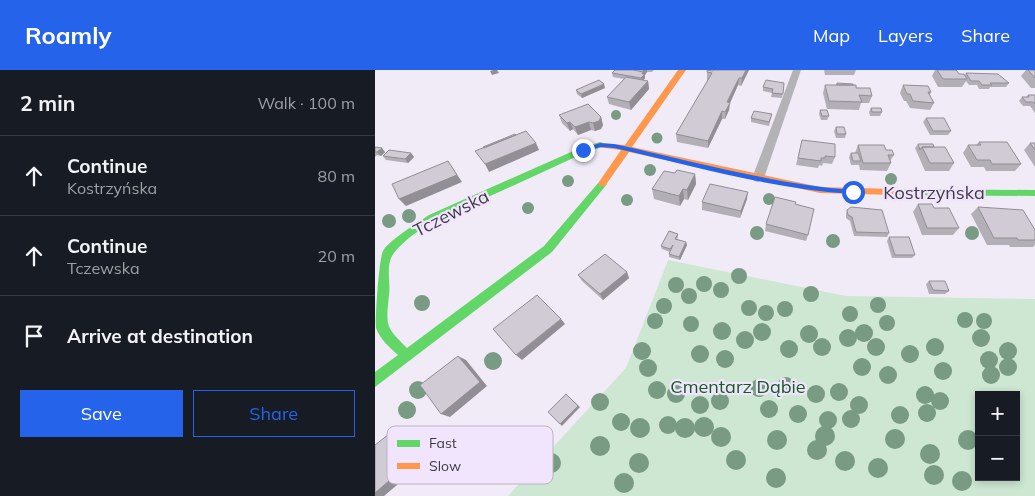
<!DOCTYPE html>
<meta charset="utf-8">
<style>
body{margin:0;font-family:Mulish,sans-serif;background:#20242c;color:#f1f3f6}
.controls{position:absolute;right:15px;bottom:15px;display:grid;overflow:hidden;border-radius:0px;box-shadow:0 2px 8px #0003}
.controls button{width:45px;height:45px;display:grid;place-items:center;padding:0;border:0;border-bottom:1px solid #363941;background:#171b24;color:#f1f3f6;font:25px sans-serif}
.stop{position:absolute;width:15px;height:15px;margin:-11px;border:4px solid #2563eb;border-radius:50%;background:#fff}
.stop.end{background:#2563eb;border-color:#fff;box-shadow:0 1px 5px #0008}
.list{margin:0;padding:0;list-style:none}
h2{display:flex;justify-content:space-between;align-items:center;height:65px;margin:0;padding:0 20px;font-size:21px}
h2 small{font-size:16px;font-weight:400;color:#9ea1a6}
.list li{display:grid;grid-template-columns:32px 1fr auto;gap:15px;align-items:center;box-sizing:border-box;height:80px;padding:0 20px;border-top:1px solid #363941}
.list b{display:block;font-size:19px;white-space:nowrap}
.list p{margin:0;font-size:16px;white-space:nowrap;color:#9ea1a6}
.list em{font-size:16px;font-style:normal;color:#9ea1a6}
.actions{display:flex;gap:10px;padding:15px 20px}
.actions a{flex:1;padding:11px 0;border:1px solid #2563eb;border-radius:0px;text-align:center;font-size:18px;color:#2563eb}
.actions .main{background:#2563eb;color:#fff}
.icon{flex:none;width:28px;height:28px;fill:none;stroke:currentColor;stroke-width:2;stroke-linecap:round;stroke-linejoin:round}
.map{position:relative;flex:none;width:660px;height:426px;overflow:hidden}
header{display:flex;align-items:center;gap:30px;box-sizing:border-box;height:70px;padding:0 25px;background:#2563eb;color:#fff}
header strong{font-size:24px}
nav{display:flex;gap:28px;margin-inline-start:auto;font-size:18px}
main{display:flex}
aside{flex:1;background:#171b24}
.map>svg:first-child{display:block}
.green{fill:#cde7d2;fill-rule:evenodd}
.lines{fill:none;stroke-linecap:round;stroke-linejoin:round}
.lane{fill:#b3b3b6;fill-rule:evenodd}
.fast{fill:#63d668;fill-rule:evenodd}
.slow{fill:#ff974d;fill-rule:evenodd}
.tree{fill:#799b83}
.wall{fill:#b3afb7}
.shaded-wall{fill:#928e95}
.building{fill:#d0cbd5;stroke:#928e95}
.route{fill:#2563eb}
.labels{text-anchor:middle;dominant-baseline:central;stroke-width:4.5;stroke-linejoin:round;paint-order:stroke}
.street-label{font-size:18px;fill:#3f3a44;stroke:#f1e5fd}
.park-label{font-size:18px;fill:#175a24;stroke:#f1e5fd}
.key{fill:#f1e5fd;stroke:#bcb2c6;stroke-width:1}
.key-label{font-size:14px;fill:#3f3a44}
</style>
<header>
<strong>Roamly</strong>
<nav><a>Map</a><a>Layers</a><a>Share</a></nav>
</header>
<main>
<aside>
<h2>2 min<small>Walk · 100 m</small></h2>
<ul class="list">
<li><svg class="icon" aria-label="ahead" viewBox="0 0 24 24"><path d="M12 20V5M6 11l6-6 6 6"/></svg><div><b>Continue</b><p>Kostrzyńska</p></div><em>80 m</em></li>
<li><svg class="icon" aria-label="ahead" viewBox="0 0 24 24"><path d="M12 20V5M6 11l6-6 6 6"/></svg><div><b>Continue</b><p>Tczewska</p></div><em>20 m</em></li>
<li><svg class="icon" aria-label="arrive" viewBox="0 0 24 24"><path d="M6 21V4h12l-3 4 3 4H6"/></svg><div><b>Arrive at destination</b></div></li>
</ul>
<div class="actions"><a class="main">Save</a><a>Share</a></div>
</aside>
<div class="map">
<svg width="660" height="426" viewBox="0 0 660 426">
<rect width="100%" height="100%" fill="#f1ebf7"/>
<path class="green" d="M293,190l178,36 189,3v197h-527l118,-128zM604,325h37v82h-37z"/>
<g class="lines">
<path class="lane" d="M418,0h8l-37,108 -6,4 -4,-1 -2,-3z"/>
<path class="fast" d="M225,72l3,1v4l-17,5c-32,15 -65,30 -98,45 -30,14 -73,29 -94,56 -9,11 -3,29 -5,42 -3,31 -4,31 18,53l137,-102 55,-64 3,-1 5,3 -55,68 -177,135v-15l23,-17c-9,-8 -18,-16 -22,-27 -1,-9 3,-70 7,-77 7,-12 35,-28 46,-36l151,-67z
M520,119l140,1v6l-140,-1 -5,-3z"/>
<path class="slow" d="M303,0h8l-54,77 188,40 75,2 5,3 -5,3 -75,-2 -191,-41 -24,34h-6v-4l22,-32 -24,-3v-4l28,2z"/>
</g>
<g class="tree">
<circle cx="241" cy="45" r="5"/>
<circle cx="282" cy="68" r="5.5"/>
<circle cx="275" cy="100" r="6"/>
<circle cx="516" cy="109" r="6"/>
<circle cx="193" cy="111" r="6"/>
<circle cx="394" cy="129" r="6"/>
<circle cx="252" cy="130" r="6"/>
<circle cx="153" cy="138" r="6"/>
<circle cx="34" cy="146" r="7"/>
<circle cx="14" cy="151" r="7"/>
<circle cx="382" cy="163" r="7"/>
<circle cx="597" cy="163" r="7"/>
<circle cx="458" cy="171" r="7"/>
<circle cx="364" cy="206" r="8"/>
<circle cx="329" cy="214" r="8"/>
<circle cx="301" cy="215" r="8"/>
<circle cx="346" cy="220" r="8"/>
<circle cx="436" cy="224" r="8"/>
<circle cx="314" cy="226" r="8"/>
<circle cx="47" cy="233" r="8"/>
<circle cx="503" cy="235" r="8"/>
<circle cx="289" cy="236" r="8"/>
<circle cx="374" cy="238" r="8"/>
<circle cx="410" cy="239" r="8"/>
<circle cx="391" cy="243" r="8"/>
<circle cx="475" cy="244" r="8"/>
<circle cx="590" cy="250" r="8"/>
<circle cx="280" cy="251" r="8"/>
<circle cx="609" cy="251" r="8"/>
<circle cx="512" cy="253" r="8"/>
<circle cx="316" cy="254" r="8"/>
<circle cx="347" cy="261" r="9"/>
<circle cx="387" cy="262" r="9"/>
<circle cx="489" cy="263" r="9"/>
<circle cx="434" cy="264" r="9"/>
<circle cx="473" cy="268" r="9"/>
<circle cx="606" cy="268" r="9"/>
<circle cx="370" cy="270" r="9"/>
<circle cx="447" cy="277" r="9"/>
<circle cx="501" cy="277" r="9"/>
<circle cx="560" cy="277" r="9"/>
<circle cx="414" cy="279" r="9"/>
<circle cx="267" cy="281" r="9"/>
<circle cx="633" cy="281" r="9"/>
<circle cx="325" cy="284" r="9"/>
<circle cx="535" cy="284" r="9"/>
<circle cx="350" cy="289" r="9"/>
<circle cx="614" cy="290" r="9"/>
<circle cx="118" cy="291" r="9"/>
<circle cx="487" cy="297" r="9"/>
<circle cx="633" cy="297" r="9"/>
<circle cx="273" cy="298" r="9"/>
<circle cx="568" cy="301" r="9"/>
<circle cx="513" cy="305" r="9"/>
<circle cx="616" cy="305" r="9"/>
<circle cx="411" cy="316" r="9"/>
<circle cx="384" cy="318" r="9"/>
<circle cx="43" cy="320" r="9"/>
<circle cx="282" cy="320" r="9"/>
<circle cx="464" cy="322" r="9"/>
<circle cx="301" cy="324" r="9"/>
<circle cx="441" cy="324" r="9"/>
<circle cx="550" cy="325" r="9"/>
<circle cx="345" cy="331" r="9"/>
<circle cx="565" cy="331" r="9"/>
<circle cx="225" cy="332" r="9"/>
<circle cx="325" cy="335" r="9"/>
<circle cx="484" cy="335" r="9"/>
<circle cx="394" cy="339" r="9"/>
<circle cx="32" cy="340" r="9"/>
<circle cx="552" cy="343" r="9"/>
<circle cx="423" cy="344" r="9"/>
<circle cx="525" cy="345" r="9"/>
<circle cx="476" cy="349" r="9"/>
<circle cx="453" cy="350" r="9"/>
<circle cx="246" cy="352" r="9"/>
<circle cx="293" cy="355" r="9"/>
<circle cx="329" cy="357" r="10"/>
<circle cx="265" cy="358" r="10"/>
<circle cx="310" cy="358" r="10"/>
<circle cx="450" cy="366" r="10"/>
<circle cx="346" cy="367" r="10"/>
<circle cx="520" cy="369" r="10"/>
<circle cx="402" cy="370" r="10"/>
<circle cx="593" cy="370" r="10"/>
<circle cx="225" cy="376" r="10"/>
<circle cx="442" cy="380" r="10"/>
<circle cx="555" cy="384" r="10"/>
<circle cx="361" cy="390" r="10"/>
<circle cx="470" cy="391" r="10"/>
<circle cx="176" cy="393" r="10"/>
<circle cx="264" cy="393" r="10"/>
<circle cx="503" cy="398" r="10"/>
<circle cx="559" cy="405" r="10"/>
<circle cx="401" cy="408" r="10"/>
<circle cx="587" cy="411" r="10"/>
<circle cx="249" cy="413" r="10"/>
</g>
<path class="wall" d="M240,0h39l-2,2h-5l-2,3v3l-2,3h5l1,8 -18,21 -22,-6 -2,-7 17,-18 -11,-2 -1,-4z
M339,0h35l-8,16 -3,-1 -8,18 -1,7 -4,9h-3l-14,29 -31,-6 -1,-8 32,-54h-1v-8l6,-1z
M449,0h32l-2,5h-29z
M560,0h21l3,4 5,2 2,-3 43,10 -3,4h-16l-1,2h-10l-2,-4h-8l-3,-4 -4,6h-24l-6,-11z
M651,0h9v18h-4l-10,-12z
M409,13l-2,15 -11,-1 1,-4 -9,-2v-4z
M462,13l16,2 19,11 -3,7h-8l-2,7 -32,-1 -4,-16 2,-8h11z
M528,15l28,7 -1,3 4,8 -4,7 -20,-2 -4,-7h-2l-4,-8z
M230,18l-23,10 -5,-4 -1,-4z
M653,25h7v18l-5,-7h-7l-4,-5 3,-4h4z
M496,38l11,4 -2,4h-10l-1,-4z
M445,40l9,6 -2,4h-6l-2,-6z
M397,44l-3,12 -18,-4v-4z
M184,45l42,2 2,8 -2,4 -6,2 -4,-1 -13,5 -5,-6 -3,2 -8,-8z
M551,48l25,13 -3,4h-18l-7,-13z
M461,57l10,7 -1,4h-9l-2,-7z
M427,70l33,17 -3,7 -9,-1 -1,3 -3,-1 -1,3 -22,-3z
M604,72l42,22 -6,7h-29l-2,-4h-13l-8,-14 5,-8h8z
M655,73h5v24l-11,-17z
M543,74l16,3 20,16 -5,8h-24l-10,-23z
M483,75l28,5 8,5 -4,6 1,2 -4,8 -27,-1 -1,-5h-8l-2,-8 2,-4h4z
M0,77l10,5 -4,4 -4,-1 -2,2z
M36,83l3,4 -6,6 -22,-3 -3,-4z
M300,103l20,1 1,10 -8,16 -4,-1 -4,7 -26,-7 -2,-10z
M372,129l-7,19 -38,-8v-8z
M420,134l13,31 -2,6 -41,-10 1,-7z
M543,134l16,4 25,20 -6,7h-31l-9,-23z
M603,137l57,23v15l-2,2h-23l-1,-2h-22l-16,-31z
M472,140l42,23 -2,4 -33,-1 -4,-15 -4,-3v-4z
M303,164v3l-1,2 9,3 1,3 -7,15 -11,-3v-3l1,-2 -8,-3 -1,-3z
M514,167l26,18 -3,3h-20l-5,-17z
M252,202l2,6 -26,22 -21,-19 -4,-6z
M554,211l20,10 -4,3h-16l-3,-10z"/>
<path class="shaded-wall" d="M118,0h4l2,3 -7,2 -2,-4z
M268,0h4v2l-2,3v3l-3,4 -1,-4 1,-4 1,-2z
M371,0h3l-8,16 1,-8z
M364,8l-1,7 -8,18 -1,7 -4,9 2,-17z
M273,11l1,8 -18,21 -2,-8z
M229,14l1,4 -23,10 -1,-4z
M347,41v8l-14,29v-7z
M226,47l2,8 -2,4 -6,2 -2,-8z
M195,52l3,7 -3,2 -3,-8z
M214,52l2,8 -13,5 -3,-8z
M161,73l3,7 -50,22 -4,-8z
M7,78l3,4 -4,4 -4,-4z
M36,83l3,4 -6,6 -3,-4z
M73,91l14,21 -56,24 -7,-7z
M320,104l1,10 -8,16 -1,-10z
M308,119l1,10 -4,7 -1,-10z
M373,122l-1,7 -7,19 1,-7z
M311,172l1,3 -7,15 -1,-3z
M252,202l2,6 -26,22 -3,-6z
M186,249l4,5 -43,36 -6,-5z
M83,286l8,4 21,26 -37,31 -9,-3z
M191,324l14,13 -18,19 -2,-2z
M18,361l10,2 20,30 -39,33h-9v-3z
M67,367l5,2 15,20 -15,15 -5,-1z"/>
<path class="building" d="M240,0h18l10,2 -1,2h3l-4,4 -29,-5z
M332,0l6,1 1,-1h32l-4,8h-3l-12,24 3,1 -5,9 -3,-1 -14,30 -32,-7 36,-61 -5,-1z
M562,0h19l3,4h5l3,5h-24z
M653,0h7v8z
M591,3l32,1 11,9h-19l2,2h-10l-3,-4h-8z
M251,7l22,4 -19,21 -22,-5z
M224,10l5,4 -23,10 -5,-4z
M391,10l18,3 -1,11 -11,-1 1,-4 -10,-2z
M462,13l16,1v1h-16z
M450,15h31v3h14l2,8 -13,-1 3,7 -33,-1z
M528,15l25,1 3,6h-3l6,11 -21,-2 -3,-7h-3z
M653,25h7v9l-2,-2h-7l-4,-5h7z
M213,34l13,13 -2,4 -6,2 -4,-1 -14,5 -5,-5 -3,1 -8,-8z
M496,38h10l1,4h-10z
M445,40h7l2,6h-7z
M379,41l18,3 -3,8 -18,-4z
M551,48h18l7,13h-18z
M461,57h8l2,7h-9z
M151,61l10,12 -51,21 -10,-13z
M140,64l1,1 -32,13 -1,-1z
M427,70l33,4v13l-10,-1v2h-4v3l-23,-3z
M604,72h28l14,22h-29l-2,-4h-13l-9,-15h13z
M655,73h5v7z
M543,74h15l1,3h-12l-2,3z
M483,75h26l2,5h6l2,5h-6l3,8h-28z
M0,77l7,1 -5,4h-2z
M547,77h23l9,16h-24z
M14,80l22,3 -6,6 -22,-3z
M476,83h7l3,8h-8z
M73,91l9,14 -58,24 -7,-15z
M302,100l18,4 -8,16 -4,-1 -4,7 -27,-7 12,-18 11,2z
M335,114l38,8 -7,19 -39,-9z
M400,127l21,5 -1,2 19,5 -6,26 -42,-11z
M543,134h14l2,4h15l10,20h-32z
M476,137l31,3 7,23 -33,-1 -4,-15 -4,-2 -1,-5z
M603,137l45,3 12,20v10h-17l-1,-2h-23z
M294,161l9,3 -3,5 11,3 -7,15 -10,-3 4,-9 -3,4 -9,-3z
M514,167h20l6,18h-20z
M230,184l22,18 -27,22 -22,-19z
M554,211h16l4,10 -16,-1z
M162,225l24,24 -45,36 -23,-26z
M83,286l22,26 -39,32 -21,-29z
M191,324l12,12 -18,18 -12,-12z
M18,361l19,30 -37,32v-48z"/>
<path class="route" d="M225,73l14,1c79,17 158,40 239,46l3,2 -3,2c-81,-5 -160,-28 -239,-46l-14,-1 -17,5 -3,-2z"/>
<g class="labels">
<g class="street-label">
<text x="559" y="122">Kostrzyńska</text>
<text transform="translate(76 143) rotate(-27)">Tczewska</text>
</g>
<g class="park-label">
<text x="363" y="316">Cmentarz Dąbie</text>
</g>
</g>
<rect x="12" y="356" width="166" height="58" rx="8" class="key"/>
<rect x="22" y="370" width="23" height="7" fill="#63d668"/>
<rect x="22" y="393" width="23" height="6" fill="#ff974d"/>
<g class="key-label">
<text x="54" y="378">Fast</text>
<text x="54" y="401">Slow</text>
</g>
</svg>
<div class="controls">
<button>+</button>
<button>−</button>
</div>
<div class="stop" style="left:478px;top:122px"></div>
<div class="stop end" style="left:208px;top:80px"></div>
</div>
</main>
